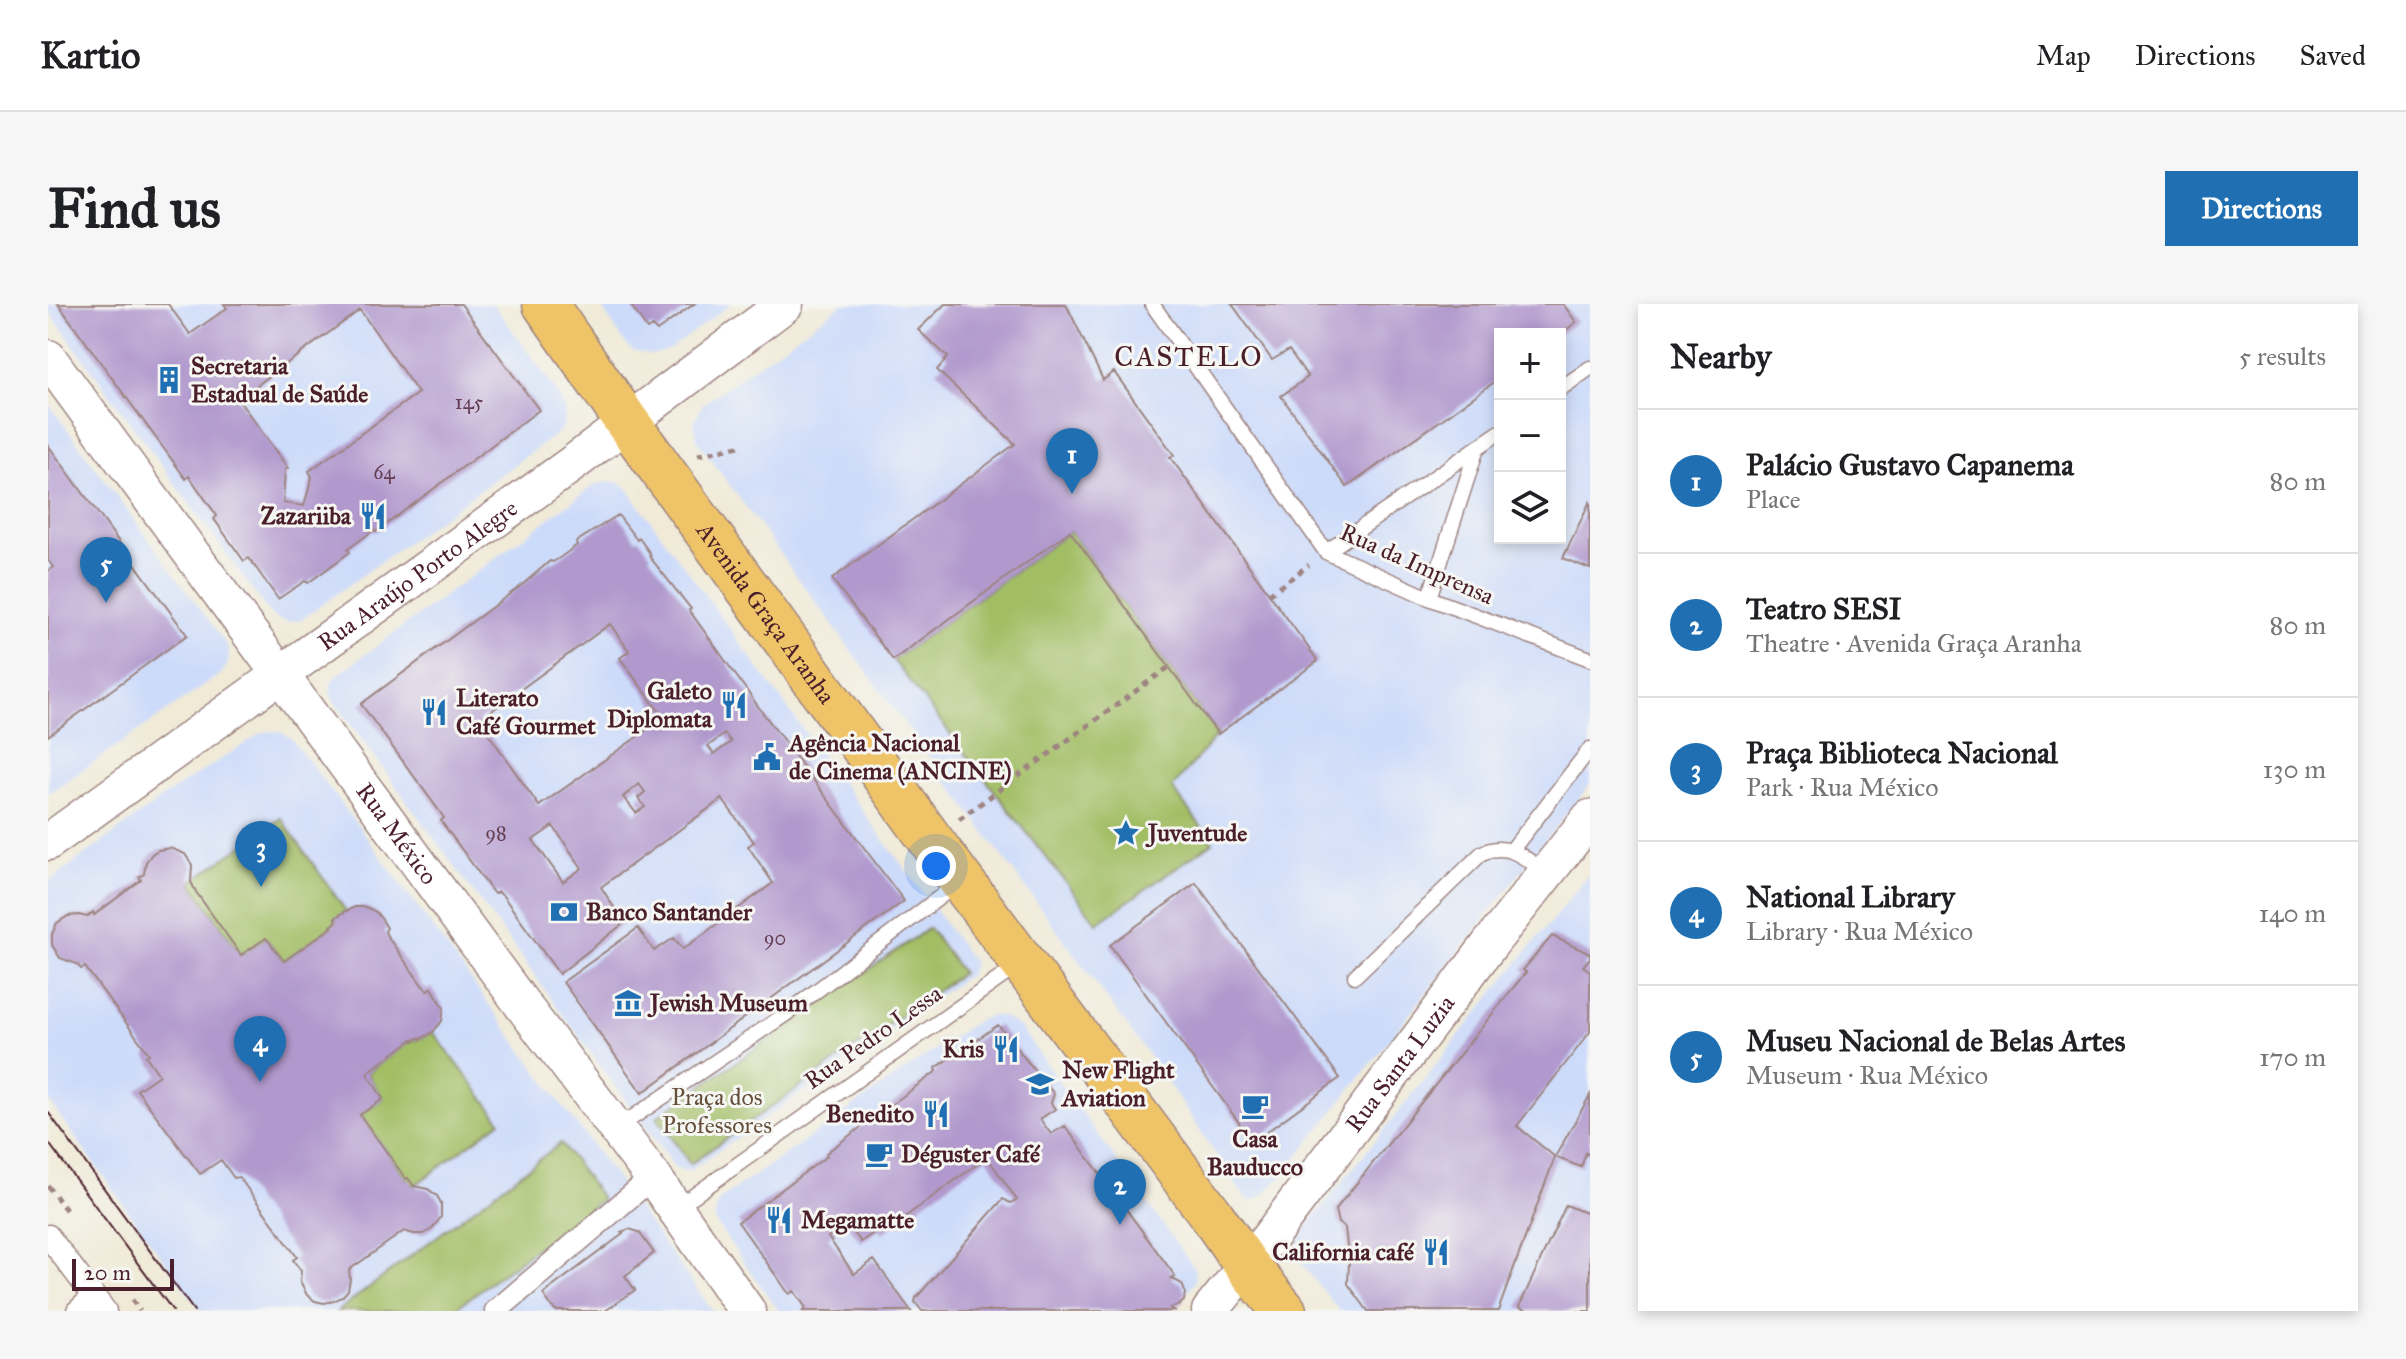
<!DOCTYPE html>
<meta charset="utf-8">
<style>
body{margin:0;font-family:"IM FELL Great Primer",serif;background:#f6f6f6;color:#202124}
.controls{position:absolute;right:24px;top:24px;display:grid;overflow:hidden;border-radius:0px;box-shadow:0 4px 12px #0003}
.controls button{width:72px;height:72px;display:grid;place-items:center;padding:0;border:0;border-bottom:2px solid #e0e0e0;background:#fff;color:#202124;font:40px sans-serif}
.scale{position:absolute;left:24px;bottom:20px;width:102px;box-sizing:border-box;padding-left:8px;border:4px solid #4a1f2b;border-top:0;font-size:22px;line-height:28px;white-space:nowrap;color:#4a1f2b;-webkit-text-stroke:6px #f6f6f2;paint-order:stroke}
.you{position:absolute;left:888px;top:562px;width:28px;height:28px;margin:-20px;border:6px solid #fff;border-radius:50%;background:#1a73e8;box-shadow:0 0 0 12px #1a73e833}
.badge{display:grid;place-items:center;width:52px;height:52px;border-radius:50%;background:#1f6fb2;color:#fff;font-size:26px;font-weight:700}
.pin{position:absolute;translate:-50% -66px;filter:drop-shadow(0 2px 4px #0008)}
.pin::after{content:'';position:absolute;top:42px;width:28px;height:24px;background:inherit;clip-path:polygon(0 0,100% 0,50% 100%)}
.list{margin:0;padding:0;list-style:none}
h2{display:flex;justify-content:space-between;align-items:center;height:104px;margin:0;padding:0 32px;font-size:34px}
h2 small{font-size:26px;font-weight:400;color:#757577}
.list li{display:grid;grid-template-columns:52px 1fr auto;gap:24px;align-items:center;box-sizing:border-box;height:144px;padding:0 32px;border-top:2px solid #e0e0e0}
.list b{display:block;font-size:30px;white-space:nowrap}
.list p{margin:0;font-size:26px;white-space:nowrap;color:#757577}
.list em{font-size:26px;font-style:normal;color:#757577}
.icon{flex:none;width:44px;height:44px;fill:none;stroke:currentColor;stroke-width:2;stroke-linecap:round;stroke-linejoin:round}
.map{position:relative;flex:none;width:1542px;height:1007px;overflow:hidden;border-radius:0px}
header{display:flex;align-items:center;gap:48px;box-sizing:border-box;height:112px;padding:0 40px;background:#fff;border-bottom:2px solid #e0e0e0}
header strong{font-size:38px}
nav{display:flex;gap:44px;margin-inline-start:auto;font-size:28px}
.intro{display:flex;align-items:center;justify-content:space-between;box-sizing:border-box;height:192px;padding:0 48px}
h1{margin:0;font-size:56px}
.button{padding:20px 36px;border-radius:0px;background:#1f6fb2;color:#fff;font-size:28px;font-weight:700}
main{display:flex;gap:48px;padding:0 48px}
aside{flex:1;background:#fff;border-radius:0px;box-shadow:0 4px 12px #0003}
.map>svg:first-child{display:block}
.built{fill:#cddbfa;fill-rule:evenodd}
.green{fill:#a2be65;stroke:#766e48;stroke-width:2}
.building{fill:#b199cd;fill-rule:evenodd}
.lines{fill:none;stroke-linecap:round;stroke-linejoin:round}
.service-casing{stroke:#9d8481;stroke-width:17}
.pedestrian-casing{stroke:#9d8481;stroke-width:25}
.tertiary-casing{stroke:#9d8481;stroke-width:39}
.primary-casing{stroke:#9d8481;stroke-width:47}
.path{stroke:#9d8481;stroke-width:5;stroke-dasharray:6 6;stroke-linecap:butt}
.service{stroke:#fff;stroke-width:14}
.pedestrian{stroke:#fff;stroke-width:22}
.tertiary{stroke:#fff;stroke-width:36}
.primary{stroke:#efc469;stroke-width:44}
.tram{stroke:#4a1f2b;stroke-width:2}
.labels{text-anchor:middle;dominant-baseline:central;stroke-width:6;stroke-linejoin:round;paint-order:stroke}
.number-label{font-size:20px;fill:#643e54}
.poi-label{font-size:24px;font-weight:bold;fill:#4a1f2b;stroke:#f6f6f2;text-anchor:start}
.street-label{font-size:24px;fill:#4a1f2b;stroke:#f6f6f2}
.park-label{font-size:24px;fill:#644f3c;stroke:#f6f6f2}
.quarter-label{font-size:28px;letter-spacing:2px;fill:#4a1f2b;stroke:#f6f6f2}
</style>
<header>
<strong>Kartio</strong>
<nav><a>Map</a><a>Directions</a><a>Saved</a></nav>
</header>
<div class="intro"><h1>Find us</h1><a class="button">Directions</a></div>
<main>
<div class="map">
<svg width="1542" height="1007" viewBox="0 0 1542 1007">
<rect width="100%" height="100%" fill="#f6f6f2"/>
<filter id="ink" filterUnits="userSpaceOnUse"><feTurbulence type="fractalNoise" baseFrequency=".0125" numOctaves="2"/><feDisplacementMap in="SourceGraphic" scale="16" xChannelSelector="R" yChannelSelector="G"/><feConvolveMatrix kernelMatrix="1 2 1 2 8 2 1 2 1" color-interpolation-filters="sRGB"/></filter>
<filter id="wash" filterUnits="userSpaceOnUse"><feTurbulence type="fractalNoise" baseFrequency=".006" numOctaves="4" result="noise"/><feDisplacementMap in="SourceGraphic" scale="32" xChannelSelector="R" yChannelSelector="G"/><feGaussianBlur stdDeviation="1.8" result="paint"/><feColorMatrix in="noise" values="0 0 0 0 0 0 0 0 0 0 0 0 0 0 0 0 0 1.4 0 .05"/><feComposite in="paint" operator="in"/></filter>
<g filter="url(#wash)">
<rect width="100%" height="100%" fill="#f0ead7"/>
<path class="built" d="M0,0h445l65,89 7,19 -1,10 -5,10 -258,188 -14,2 -10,-3 -7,-5 -222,-304z
M551,0h132l-60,45 -18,6 -21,-5 -8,-8z
M794,0h748v480l-308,393 -24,22 -7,2 -6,-3 -87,-130 -460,-626 -4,-20 9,-18zM1452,30h60v204h-60z
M0,99l179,242 2,9 -1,9 -6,10 -174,121z
M563,177l9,2 7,5 346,474 -3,12 -280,197h-8l-7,-3 -342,-468 -3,-8 1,-8 4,-7 259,-192z
M223,427l10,1 9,5 72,94 351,480h-512l-153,-211v-218l128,-94 86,-55z
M1542,569v438h-251l-37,-47 -4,-10v-11l4,-11z
M941,712h12l18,10 176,243 1,12 -25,30h-392l-64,-89 1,-15 5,-8 236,-165 21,-14z"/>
<path class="green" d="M1022,227l148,203 -46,54 41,54 -116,81 -204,-263z
M233,514l65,93 -11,7 1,4 -4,5 -48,34 -18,-23 -25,17 -50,-73z
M881,624l33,45 -272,191 -33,-47z
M385,728l68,89 -87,65 -6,-7h-2l-46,-64 23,-16 -16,-26 46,-34 2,2 5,-4 2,1z
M513,839l41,56 -150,112h-114z"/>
<g id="blocks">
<path class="building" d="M10,0h110l22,30 37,-26 -3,-4h237l78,106 -163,122 -2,-2 -26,19 2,3 -42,31 -3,-2 -27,18 -29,-41 -5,3 -30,-42 3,-3 -28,-40 -3,3zM312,6l58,83 -109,78 3,6 -8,29 -21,-3 2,-33 3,-2 -50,-69z
M582,0h64l-37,27 -5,-5 -5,3z
M897,0h121l37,76 11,-8 60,83 -4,2 148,204 -100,73 -148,-203 -177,129 -61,-81 183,-135 -78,-74 11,-13 -30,-27z
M1184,0h331l13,18 -15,12h-61v44l-153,109 -66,-91 27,-19 -19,-27 -17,10z
M0,141l139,190 -139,101v-165l5,-4 -5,-7z
M1542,197v68l-27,-11z
M570,211l19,25 2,-2 12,17 -2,1 42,53 -2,1 71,99 144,192 -262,192 -79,-111 75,-54 16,23 20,-13 9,11 90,-66 -25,-37 6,-4 -32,-43 -121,88 23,36 -65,51 -56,-78 -5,-4 -4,2 -53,-73 3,-3 -4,-6 -79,-108 161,-119 28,-24 3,1 8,-5 16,-12 -1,-3zM562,320l19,27 -9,7 44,60 -125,88 -60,-86zM677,430l6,8 -17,12 -6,-8zM591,480l6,8 -7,6 7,9 -9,6 -13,-16zM505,522l29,42 -19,14 -30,-42z
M122,544l15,6 7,11 -1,17 5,10 45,63 25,-17 18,23 48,-34 -1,-1 5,-4 -1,-4 11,-7 9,-4h11l10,5 7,9 4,7 -2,3 2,5 35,49 5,5 5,-2 12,20 -2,13 -9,11 -12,7 -1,-2 -6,4 -1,-2 -46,34 16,26 -23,16 46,64 2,-1 6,8 14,3 9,7 4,7v14l-9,12 -9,5h-9l-10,-3 -55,39 1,9 -2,11 -5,6 -9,5 -10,2 -9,-2 -8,-6 -7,-13 1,-11 -8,-11 4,-3 -58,-80 -5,1 -13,-18 -21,14 -63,-84 22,-15 -13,-19 3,-2 -64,-87 -4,2 -4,-5 -17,-6 -8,-13v-11l5,-11 11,-7 11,-1 8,2 6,-5 1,3 47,-35 -2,-3 5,-3 2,-12 6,-8 6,-4z
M1148,579l144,195 -87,64 -143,-197z
M1504,632l38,18v4l-7,8 7,5v61l-73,94 38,31 35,-62v60l-4,-2 -5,14 -26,-10 -57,154h-130l-20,-27 1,-21 -4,-35 -7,-5 -3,-13 191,-238 -3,-2z
M950,721l56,69 -3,9 4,6 -15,10 11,15 14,-8 110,150 -4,2 11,6 3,8 -1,9 -5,4 -9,3 4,3h-252l-7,-9 1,-4 87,-99 7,4 7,-3 -30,-43 -104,76 -4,-4 -18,13 -13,-17 -20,12 26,37 20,-14 37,51h-108l3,-3 -12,-17 -5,3 -51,-72 89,-66 -1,-3 111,-82 -1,-3z
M1518,901l22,9 2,-2v99h-63l-8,-4z
M581,925l10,3 15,21 -29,23 10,14 -30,21h-50l-12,-17 80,-60 -2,-2z"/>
</g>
</g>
<g filter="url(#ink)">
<use href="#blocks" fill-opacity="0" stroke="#9d8481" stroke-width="2"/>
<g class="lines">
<g class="service-casing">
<path id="service" d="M1104,0l174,248 103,46 161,61
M1512,85l30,-21
M1278,248l174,-120
M1381,294l48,-150
M1463,547l79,-102
M1307,672l127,-123c26,-12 43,5 64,20
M569,824l169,-114 171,-130
M627,905l345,-245"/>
</g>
<g class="pedestrian-casing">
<path id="pedestrian" d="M0,932l57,75
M30,1007l16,-14
M448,1007l157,-134"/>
</g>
<g class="tertiary-casing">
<g id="tertiary">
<path id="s1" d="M0,54l476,649 129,170 94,134"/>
<path id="s2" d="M0,538l524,-378 213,-160"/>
<path id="s3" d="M1162,1007l59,-73 221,-294 100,-126"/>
</g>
</g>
<g class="primary-casing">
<g id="primary">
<path id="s4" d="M497,0l82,118 303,417 280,374 37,53 37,45"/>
</g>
</g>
<path class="path" d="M650,151l41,-9
M1221,290l40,-29
M911,515l210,-152
M0,882l21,28
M84,996l8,11"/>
<use href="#service" class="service"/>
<use href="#pedestrian" class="pedestrian"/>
<use href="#tertiary" class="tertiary"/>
<use href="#primary" class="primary"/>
<path class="tram" d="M0,808l146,199
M0,838l125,169"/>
</g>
</g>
<defs>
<g id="building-bare" transform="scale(2.16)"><path d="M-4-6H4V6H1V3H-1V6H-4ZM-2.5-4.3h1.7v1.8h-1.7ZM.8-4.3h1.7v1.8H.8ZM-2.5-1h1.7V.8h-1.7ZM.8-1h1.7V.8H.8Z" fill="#1f6fb2" stroke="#f6f6f2" stroke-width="2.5" paint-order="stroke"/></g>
<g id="restaurant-bare" transform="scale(2.16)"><path d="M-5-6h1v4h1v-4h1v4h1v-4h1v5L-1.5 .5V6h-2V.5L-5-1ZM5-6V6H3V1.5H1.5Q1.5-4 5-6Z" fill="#1f6fb2" stroke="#f6f6f2" stroke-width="2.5" paint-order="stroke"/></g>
<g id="civic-bare" transform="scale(2.16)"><path d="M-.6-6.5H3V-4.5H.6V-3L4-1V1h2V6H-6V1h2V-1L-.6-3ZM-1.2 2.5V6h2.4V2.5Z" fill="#1f6fb2" stroke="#f6f6f2" stroke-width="2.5" paint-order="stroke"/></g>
<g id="sight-bare" transform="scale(2.16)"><path d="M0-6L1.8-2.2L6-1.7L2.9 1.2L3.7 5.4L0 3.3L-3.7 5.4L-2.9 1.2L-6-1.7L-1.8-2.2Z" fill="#1f6fb2" stroke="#f6f6f2" stroke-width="2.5" paint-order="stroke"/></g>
<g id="bank-bare" transform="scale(2.16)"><path d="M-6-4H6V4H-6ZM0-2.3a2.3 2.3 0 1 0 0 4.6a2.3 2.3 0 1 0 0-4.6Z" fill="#1f6fb2" stroke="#f6f6f2" stroke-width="2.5" paint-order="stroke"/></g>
<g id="museum-bare" transform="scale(2.16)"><path d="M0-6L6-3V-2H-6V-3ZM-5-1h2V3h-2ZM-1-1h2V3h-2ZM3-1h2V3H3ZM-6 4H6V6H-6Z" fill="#1f6fb2" stroke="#f6f6f2" stroke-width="2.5" paint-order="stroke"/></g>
<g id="school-bare" transform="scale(2.16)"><path d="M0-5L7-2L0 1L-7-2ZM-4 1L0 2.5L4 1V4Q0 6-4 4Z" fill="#1f6fb2" stroke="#f6f6f2" stroke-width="2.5" paint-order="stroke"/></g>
<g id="cafe-bare" transform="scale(2.16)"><path d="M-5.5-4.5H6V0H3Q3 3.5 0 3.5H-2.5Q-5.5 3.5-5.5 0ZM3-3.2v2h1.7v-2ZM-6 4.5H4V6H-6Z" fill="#1f6fb2" stroke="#f6f6f2" stroke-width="2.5" paint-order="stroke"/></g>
</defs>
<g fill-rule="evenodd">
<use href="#building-bare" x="121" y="76"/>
<use href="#restaurant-bare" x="325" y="212"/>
<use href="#restaurant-bare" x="686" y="401"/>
<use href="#restaurant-bare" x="386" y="408"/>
<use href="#civic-bare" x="719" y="453"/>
<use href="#sight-bare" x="1078" y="529"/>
<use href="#bank-bare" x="516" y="608"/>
<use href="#museum-bare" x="580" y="699"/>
<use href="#restaurant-bare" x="958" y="745"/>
<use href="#school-bare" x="992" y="780"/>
<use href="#cafe-bare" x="1207" y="802"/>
<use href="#restaurant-bare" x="888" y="810"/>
<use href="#cafe-bare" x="831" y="850"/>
<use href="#restaurant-bare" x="731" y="916"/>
<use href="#restaurant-bare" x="1388" y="948"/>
</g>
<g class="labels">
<g class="number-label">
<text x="421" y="98">145</text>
<text x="336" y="168">64</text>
<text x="448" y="529">98</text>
<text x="727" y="634">90</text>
</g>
<g class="poi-label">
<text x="143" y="62">Secretaria<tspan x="143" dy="28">Estadual de Saúde</tspan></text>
<text x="303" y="212" text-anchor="end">Zazariiba</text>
<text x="664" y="387" text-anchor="end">Galeto<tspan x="664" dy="28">Diplomata</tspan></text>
<text x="408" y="394">Literato<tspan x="408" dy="28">Café Gourmet</tspan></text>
<text x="741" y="439">Agência Nacional<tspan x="741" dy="28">de Cinema (ANCINE)</tspan></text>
<text x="1100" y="529">Juventude</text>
<text x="538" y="608">Banco Santander</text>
<text x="602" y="699">Jewish Museum</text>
<text x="936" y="745" text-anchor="end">Kris</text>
<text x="1014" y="766">New Flight<tspan x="1014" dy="28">Aviation</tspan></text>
<text x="866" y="810" text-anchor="end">Benedito</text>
<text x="1207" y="835" text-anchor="middle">Casa<tspan x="1207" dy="28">Bauducco</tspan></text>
<text x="853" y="850">Déguster Café</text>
<text x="753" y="916">Megamatte</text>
<text x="1366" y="948" text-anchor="end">California café</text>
</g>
<g class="street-label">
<text transform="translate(1369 260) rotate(24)">Rua da Imprensa</text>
<text stroke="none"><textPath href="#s2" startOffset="456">Rua Araújo Porto Alegre</textPath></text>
<text stroke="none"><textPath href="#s4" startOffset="380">Avenida Graça Aranha</textPath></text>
<text stroke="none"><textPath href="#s1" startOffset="590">Rua México</textPath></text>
<text transform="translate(825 733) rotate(-35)">Rua Pedro Lessa</text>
<text stroke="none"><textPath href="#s3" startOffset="312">Rua Santa Luzia</textPath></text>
</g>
<g class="park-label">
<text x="669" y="793">Praça dos<tspan x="669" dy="28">Professores</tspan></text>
</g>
<g class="quarter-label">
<text x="1141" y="52">CASTELO</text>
</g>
</g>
</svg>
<div class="controls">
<button>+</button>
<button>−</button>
<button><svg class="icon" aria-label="layers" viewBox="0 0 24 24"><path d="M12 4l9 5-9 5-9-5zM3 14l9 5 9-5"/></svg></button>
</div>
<div class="scale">20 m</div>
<div class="you"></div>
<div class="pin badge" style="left:1024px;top:190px">1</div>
<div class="pin badge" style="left:1072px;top:921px">2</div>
<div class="pin badge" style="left:213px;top:583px">3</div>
<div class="pin badge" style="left:212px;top:778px">4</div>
<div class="pin badge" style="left:58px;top:299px">5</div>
</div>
<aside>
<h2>Nearby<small>5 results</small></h2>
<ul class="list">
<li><span class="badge">1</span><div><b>Palácio Gustavo Capanema</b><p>Place</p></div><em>80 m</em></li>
<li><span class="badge">2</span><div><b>Teatro SESI</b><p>Theatre · Avenida Graça Aranha</p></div><em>80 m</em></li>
<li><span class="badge">3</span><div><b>Praça Biblioteca Nacional</b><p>Park · Rua México</p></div><em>130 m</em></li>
<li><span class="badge">4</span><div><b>National Library</b><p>Library · Rua México</p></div><em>140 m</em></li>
<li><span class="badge">5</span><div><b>Museu Nacional de Belas Artes</b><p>Museum · Rua México</p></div><em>170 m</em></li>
</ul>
</aside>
</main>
